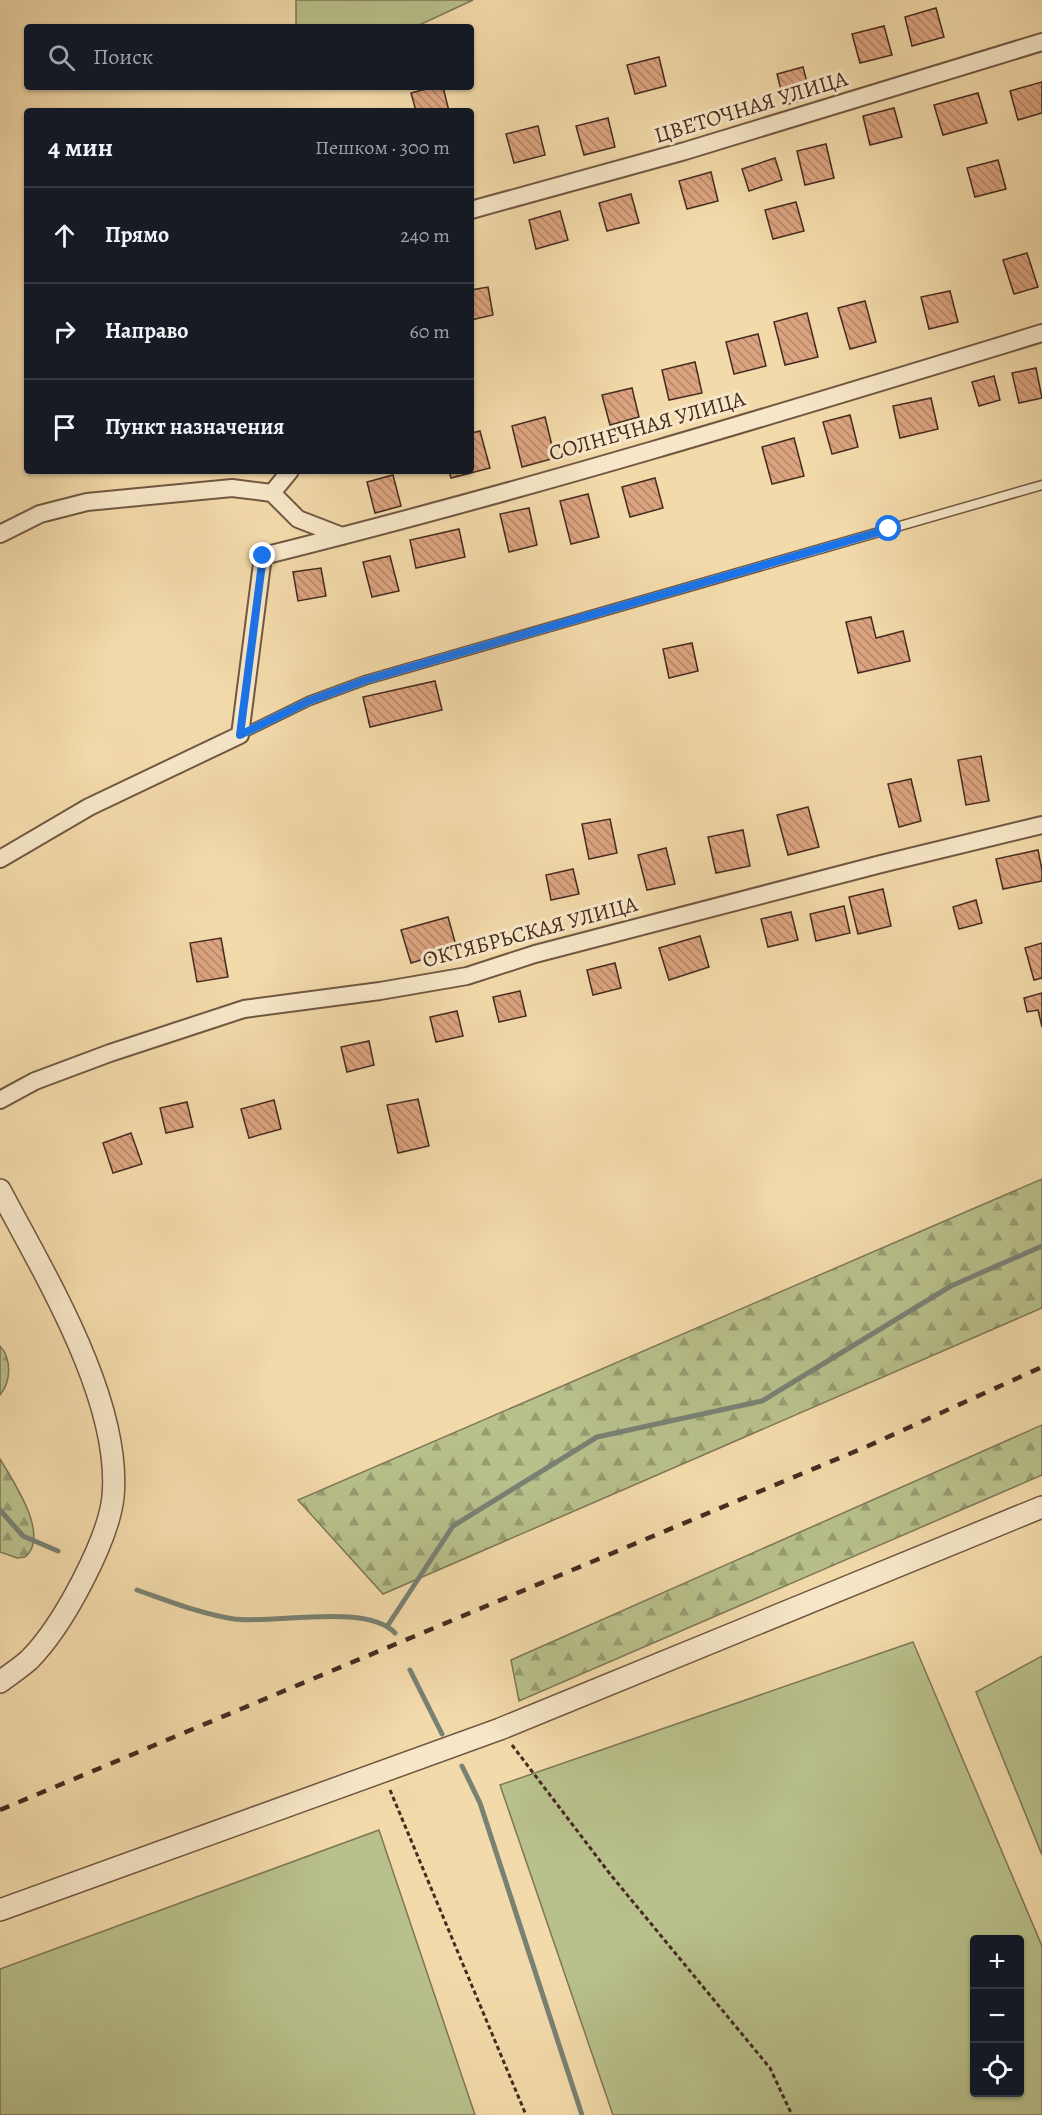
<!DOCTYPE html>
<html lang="ru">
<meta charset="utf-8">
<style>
body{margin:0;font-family:Alegreya,serif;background:#20242c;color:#f1f3f6}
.controls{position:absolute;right:18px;bottom:18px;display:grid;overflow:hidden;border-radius:6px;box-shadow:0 2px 4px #0004}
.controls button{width:54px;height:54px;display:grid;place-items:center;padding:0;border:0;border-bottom:2px solid #363941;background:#171b24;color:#f1f3f6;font:30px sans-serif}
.stop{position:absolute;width:18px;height:18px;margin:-14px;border:4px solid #1a73e8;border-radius:50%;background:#fff}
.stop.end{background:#1a73e8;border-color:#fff;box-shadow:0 2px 6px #0008}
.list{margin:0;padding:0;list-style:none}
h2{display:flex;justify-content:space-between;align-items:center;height:78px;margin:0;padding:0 24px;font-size:26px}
h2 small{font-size:20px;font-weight:400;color:#9ea1a6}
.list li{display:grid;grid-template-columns:39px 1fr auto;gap:18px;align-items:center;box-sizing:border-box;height:96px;padding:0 24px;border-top:2px solid #363941}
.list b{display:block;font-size:22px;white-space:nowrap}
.list em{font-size:20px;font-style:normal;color:#9ea1a6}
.icon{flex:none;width:33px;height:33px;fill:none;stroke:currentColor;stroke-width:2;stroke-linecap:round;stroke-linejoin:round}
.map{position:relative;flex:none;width:1042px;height:2115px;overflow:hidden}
.search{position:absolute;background:#171b24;box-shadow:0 2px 4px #0004;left:24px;top:24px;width:450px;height:66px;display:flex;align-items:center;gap:15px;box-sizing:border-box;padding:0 21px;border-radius:6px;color:#9ea1a6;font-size:22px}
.panel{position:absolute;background:#171b24;box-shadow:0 2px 4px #0004;left:24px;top:108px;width:450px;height:366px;border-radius:6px}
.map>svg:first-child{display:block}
.green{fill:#b8c08b;stroke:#7f7656;stroke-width:1.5;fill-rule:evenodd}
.forest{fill:url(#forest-firs);stroke:#7f7656;stroke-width:1.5}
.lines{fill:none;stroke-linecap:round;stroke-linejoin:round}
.stream{stroke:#798173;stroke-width:5}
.building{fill:url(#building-back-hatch);stroke:#462b20;stroke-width:1.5}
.service-casing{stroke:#715742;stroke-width:11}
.minor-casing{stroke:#715742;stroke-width:20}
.tertiary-casing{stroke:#715742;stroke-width:24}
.path{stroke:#462b20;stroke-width:3;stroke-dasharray:4.5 3;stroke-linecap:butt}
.service{stroke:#f7e7c8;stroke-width:8}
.minor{stroke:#f7e7c8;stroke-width:16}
.tertiary{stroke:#f7e7c8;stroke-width:21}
.rail{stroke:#462b20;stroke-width:4.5;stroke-dasharray:10 10;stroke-linecap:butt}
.route{stroke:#1a73e8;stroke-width:8}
.labels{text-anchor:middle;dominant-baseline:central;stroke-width:6;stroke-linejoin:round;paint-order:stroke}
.street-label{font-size:22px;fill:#462b20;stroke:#f7e7c8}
</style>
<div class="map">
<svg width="1042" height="2115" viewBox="0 0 1042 2115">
<defs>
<pattern id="forest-firs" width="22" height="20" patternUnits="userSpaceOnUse" patternTransform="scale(1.5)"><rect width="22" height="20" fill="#b8c08b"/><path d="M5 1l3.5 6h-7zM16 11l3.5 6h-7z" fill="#979c71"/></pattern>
<pattern id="building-back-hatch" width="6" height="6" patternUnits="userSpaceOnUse" patternTransform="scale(1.5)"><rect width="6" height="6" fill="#dba37f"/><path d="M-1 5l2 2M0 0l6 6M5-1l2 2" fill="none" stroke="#b38568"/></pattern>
</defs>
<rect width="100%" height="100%" fill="#f3daaa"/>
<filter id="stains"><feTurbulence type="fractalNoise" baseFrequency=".00333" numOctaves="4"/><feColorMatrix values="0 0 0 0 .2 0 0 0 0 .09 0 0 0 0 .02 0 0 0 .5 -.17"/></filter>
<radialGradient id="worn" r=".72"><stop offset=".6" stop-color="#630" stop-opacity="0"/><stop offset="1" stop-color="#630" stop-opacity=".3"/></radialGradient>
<path class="green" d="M296,0h177l-58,27h-119z
M913,1642l129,304v169h-429l-113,-330zM974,1940h46v152h-46z
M1042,1656v199l-66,-163z
M379,1830l96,285h-475v-146z"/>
<path class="forest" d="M1042,1179v129l-659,286 -85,-94z
M0,1346c12,13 11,36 0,49z
M1042,1425v50l-523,226 -8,-41z
M0,1459c13,22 51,77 25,98l-8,1 -17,-6z"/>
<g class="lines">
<path class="stream" d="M0,1510l23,26 35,15
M137,1590c32,11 64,24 97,29 40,5 133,-16 161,14
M388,1625l65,-99 144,-89 165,-36 189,-115 91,-40
M410,1670l32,64
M462,1766l18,37 102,312"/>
</g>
<path class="building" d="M936,8l8,29 -32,9 -7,-29z
M884,26l8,29 -32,8 -8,-29z
M659,57l7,29 -31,8 -8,-29z
M803,67l8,31 -26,7 -8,-31z
M1042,82v31l-24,7 -8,-29z
M433,87h10l6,24h-33l-5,-18z
M978,93l9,30 -44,12 -9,-30z
M894,108l8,29 -32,8 -7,-29z
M608,118l7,29 -31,8 -8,-29z
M538,126l7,29 -31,8 -8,-29z
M826,144l8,34 -29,7 -8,-34z
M775,158l7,22 -33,11 -7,-22z
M998,160l8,29 -31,8 -8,-29z
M711,172l7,29 -31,8 -8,-28z
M631,194l8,29 -32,8 -8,-28z
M796,202l8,29 -31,8 -8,-29z
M560,211l8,29 -32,9 -7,-29z
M1027,253l11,34 -24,7 -11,-34z
M488,287l5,28 -22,5v-30z
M950,291l8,31 -29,7 -8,-32z
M865,301l11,41 -26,7 -12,-41z
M807,313l11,44 -33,8 -11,-43z
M758,334l8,32 -32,8 -8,-32z
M695,362l7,31 -33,7 -7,-30z
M1036,368l6,30 -23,5 -7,-30z
M994,376l6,24 -21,6 -7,-24z
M632,388l7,29 -29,8 -8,-30z
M931,398l7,31 -38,9 -7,-32z
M850,415l8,32 -26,7 -9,-32z
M545,417l10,41 -33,9 -10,-41z
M480,431l10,37 -39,10 -2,-7h22v-38z
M794,438l10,38 -32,8 -10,-37z
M393,475l8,31 -26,7 -8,-31z
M655,478l8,30 -33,9 -8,-30z
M588,494l11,43 -28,7 -11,-43z
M529,508l8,37 -28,7 -9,-38z
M459,529l6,28 -49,11 -6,-28z
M390,556l9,35 -27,6 -9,-35z
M321,568l5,28 -28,5 -5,-29z
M871,617l5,21 27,-7 7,30 -52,12 -12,-51z
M692,643l6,28 -29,7 -6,-29z
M435,681l7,29 -72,17 -7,-30z
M981,756l8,45 -23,4 -8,-45z
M911,779l10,42 -22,6 -11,-43z
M808,807l11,40 -31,8 -11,-40z
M610,819l7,34 -28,6 -7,-35z
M743,830l7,36 -34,7 -8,-36z
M666,848l9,36 -28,6 -9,-35z
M1038,850l4,20v11l-39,8 -7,-30z
M573,869l6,25 -28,6 -5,-25z
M883,889l8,37 -33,8 -9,-37z
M976,900l6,23 -23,6 -6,-22z
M844,906l6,27 -34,8 -6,-27z
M791,912l7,28 -30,7 -7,-28z
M448,917l9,32 -46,14 -10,-33z
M700,936l9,31 -40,13 -10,-32z
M221,938l7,39 -31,5 -7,-39z
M1042,943v35l-8,2 -9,-32z
M615,963l6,25 -28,7 -6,-25z
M520,991l6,25 -27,6 -6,-25z
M1042,993v34l-4,-17 -11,2 -3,-14z
M457,1011l6,25 -27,6 -6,-25z
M369,1041l5,24 -27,7 -6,-25z
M418,1099l11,47 -31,7 -11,-48z
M274,1100l7,29 -32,9 -8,-29z
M187,1102l6,25 -27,6 -6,-25z
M131,1133l11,31 -29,9 -10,-30z"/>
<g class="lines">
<g class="service-casing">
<path id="service" d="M240,735l69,-34 57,-21 676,-195"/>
</g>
<g class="minor-casing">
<path id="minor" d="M471,210l214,-59 357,-109
M272,493l18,-22
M0,534l40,-20 47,-12 145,-14 40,5 26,26 44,17
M0,859l89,-52 151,-72 23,-179c262,-65 521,-144 779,-223
M0,1100l35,-19 75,-28 134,-44 136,-18 87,-15 68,-22 346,-90 161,-39"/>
</g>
<g class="tertiary-casing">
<path id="tertiary" d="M0,1190c44,84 122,210 113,307 -3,28 -18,60 -31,85 -14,27 -31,56 -53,78 -9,8 -20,15 -29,22
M0,1910l500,-181 542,-222"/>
</g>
<path class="path" d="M512,1745l98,129 160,194 22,47
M390,1790l136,325"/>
<use href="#service" class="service"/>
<use href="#minor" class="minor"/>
<use href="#tertiary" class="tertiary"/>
<path class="rail" d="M0,1810l868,-364 174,-79"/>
</g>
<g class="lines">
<path class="route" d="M263,556l-23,179 69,-34 57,-21 523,-151"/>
</g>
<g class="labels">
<g class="street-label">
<text transform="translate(751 107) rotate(-17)">ЦВЕТОЧНАЯ УЛИЦА</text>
<text transform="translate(647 426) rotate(-16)">СОЛНЕЧНАЯ УЛИЦА</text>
<text transform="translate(530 932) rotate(-15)">ОКТЯБРЬСКАЯ УЛИЦА</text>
</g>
</g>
<rect width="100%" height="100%" filter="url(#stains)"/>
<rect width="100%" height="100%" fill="url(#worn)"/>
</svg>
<div class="controls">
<button>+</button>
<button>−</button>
<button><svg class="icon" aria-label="locate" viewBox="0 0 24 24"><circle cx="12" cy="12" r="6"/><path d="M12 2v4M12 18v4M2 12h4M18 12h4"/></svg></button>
</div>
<div class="stop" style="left:889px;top:529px"></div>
<div class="stop end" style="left:263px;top:556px"></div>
<div class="search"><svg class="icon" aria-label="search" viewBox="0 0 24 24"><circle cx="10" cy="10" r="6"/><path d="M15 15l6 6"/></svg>Поиск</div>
<section class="panel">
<h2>4 мин<small>Пешком · 300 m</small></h2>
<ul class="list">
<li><svg class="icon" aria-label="ahead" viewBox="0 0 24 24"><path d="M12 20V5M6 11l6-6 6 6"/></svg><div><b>Прямо</b></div><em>240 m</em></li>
<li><svg class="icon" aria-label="right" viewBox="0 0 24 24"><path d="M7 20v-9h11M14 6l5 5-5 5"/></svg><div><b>Направо</b></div><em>60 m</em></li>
<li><svg class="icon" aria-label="arrive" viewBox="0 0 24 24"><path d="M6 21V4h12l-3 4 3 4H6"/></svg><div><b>Пункт назначения</b></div></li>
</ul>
</section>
</div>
